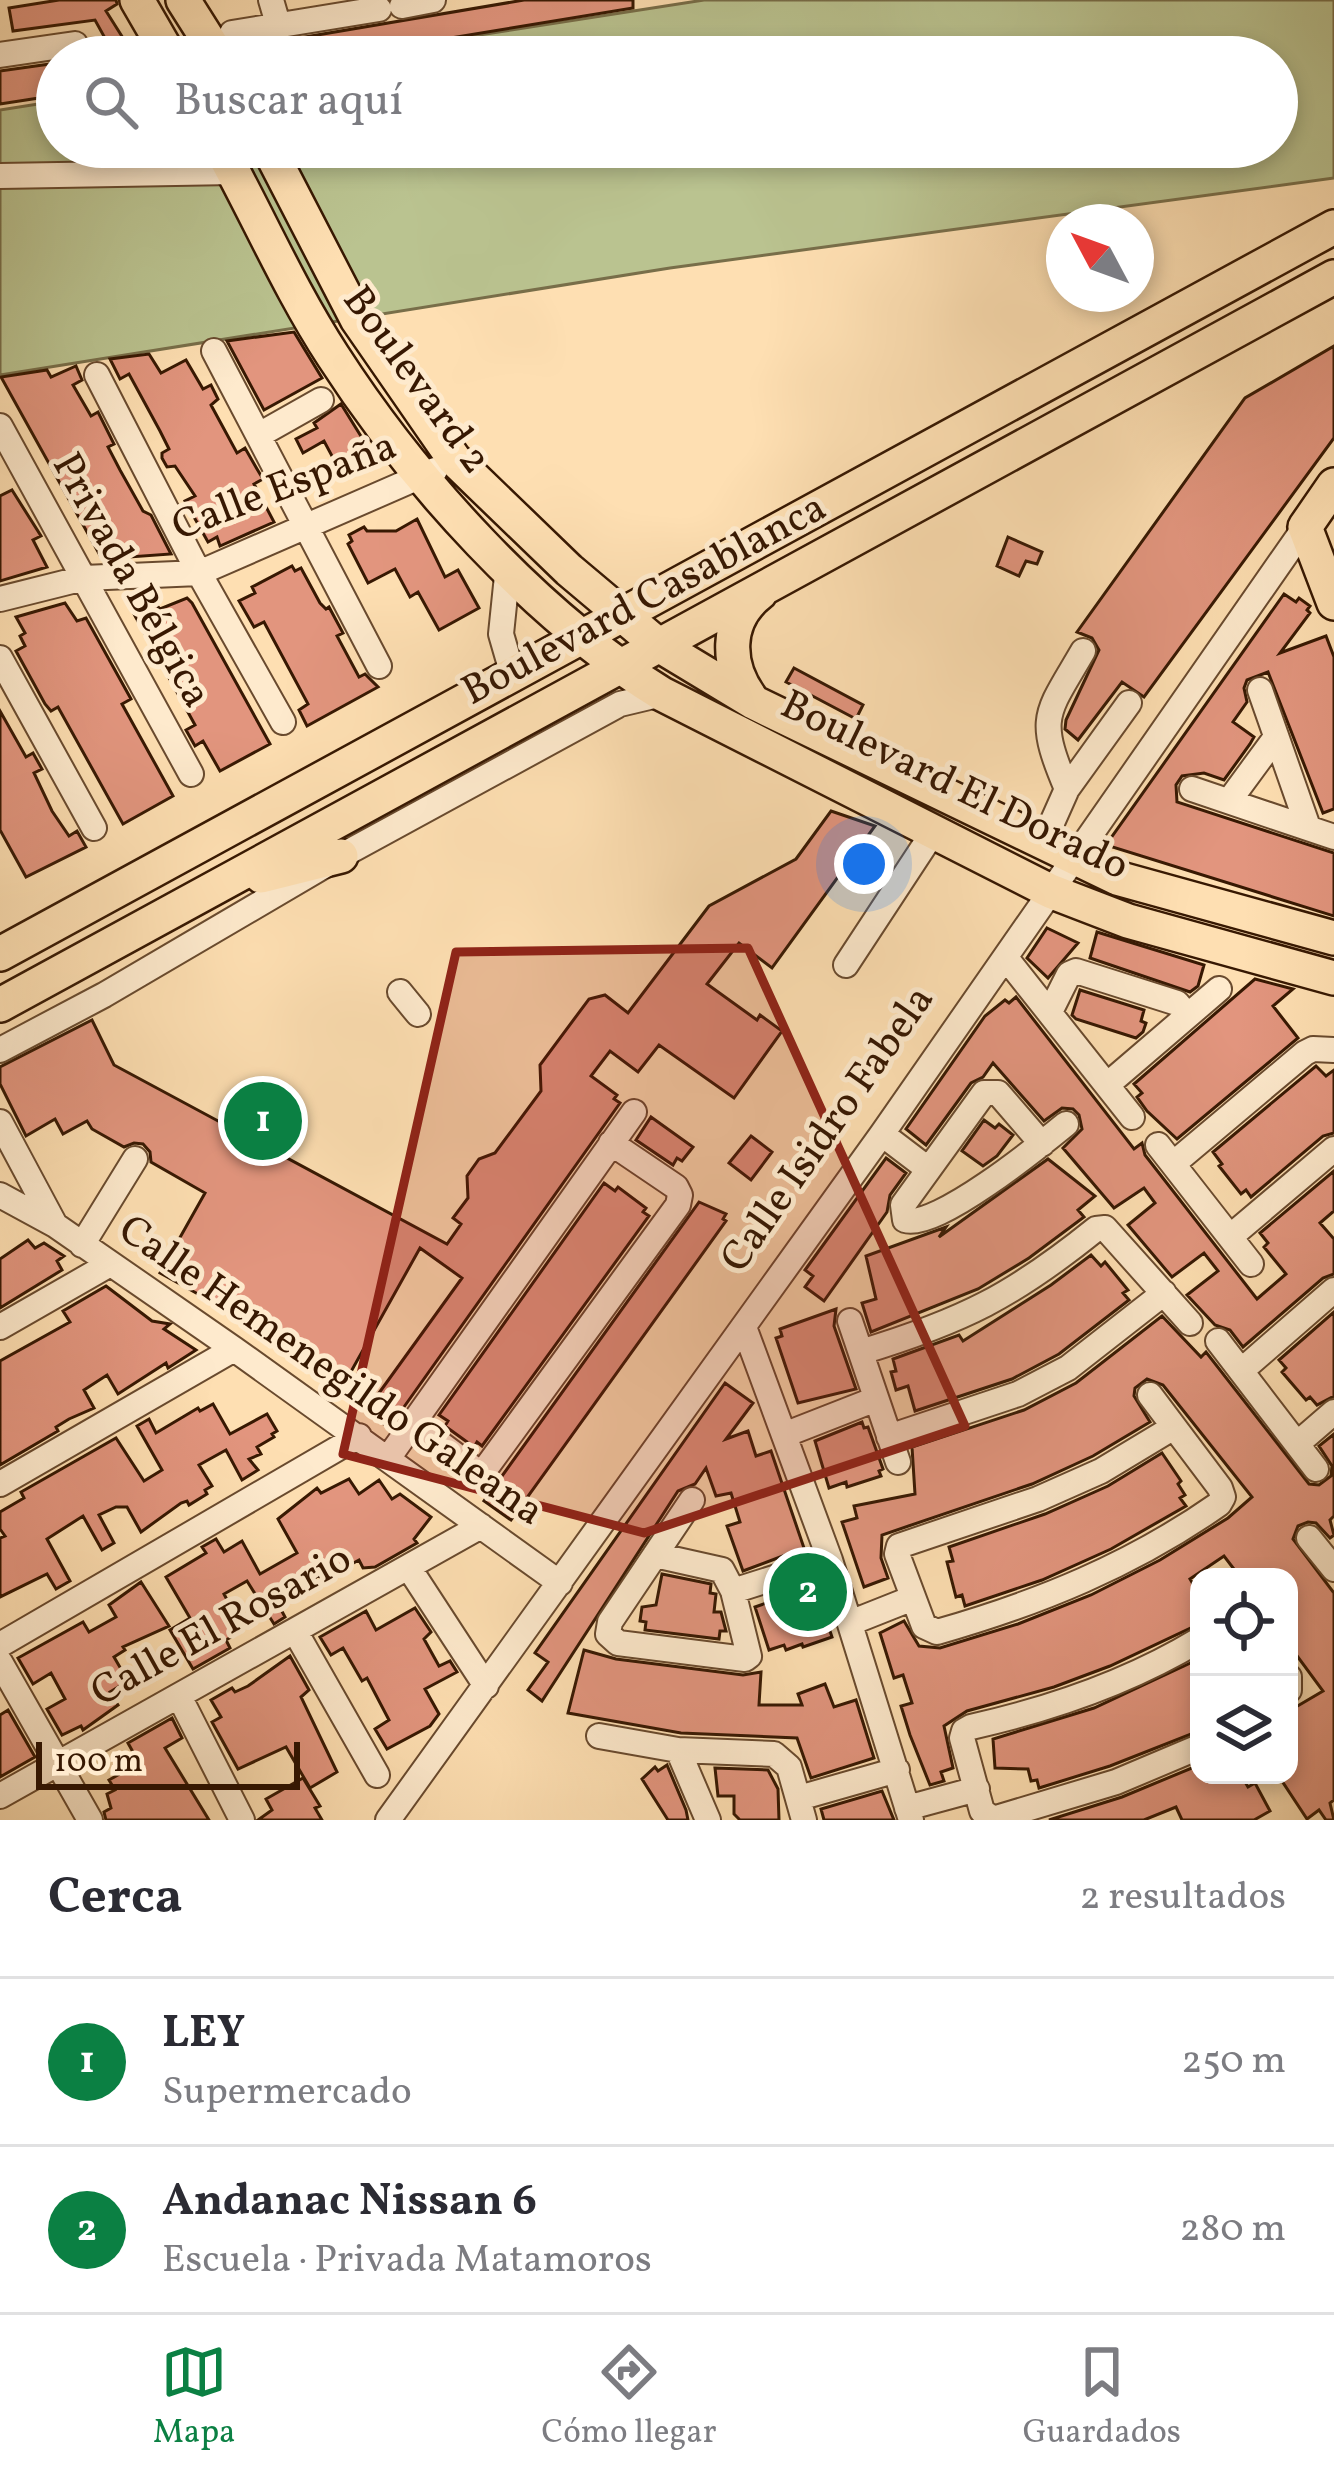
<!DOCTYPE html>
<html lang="es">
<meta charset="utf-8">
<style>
body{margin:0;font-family:Vollkorn,serif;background:#f7f7f7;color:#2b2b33}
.controls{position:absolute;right:36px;bottom:36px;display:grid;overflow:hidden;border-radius:24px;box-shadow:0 6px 18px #0003}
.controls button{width:108px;height:108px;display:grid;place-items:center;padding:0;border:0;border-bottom:3px solid #e1e1e2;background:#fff;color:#2b2b33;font:60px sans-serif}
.compass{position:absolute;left:1046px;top:204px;width:108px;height:108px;border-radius:50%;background:#fff;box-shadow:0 6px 18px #0003;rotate:311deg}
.scale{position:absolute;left:36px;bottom:30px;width:264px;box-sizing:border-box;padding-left:12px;border:6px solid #371802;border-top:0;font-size:33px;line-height:42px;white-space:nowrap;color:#371802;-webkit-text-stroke:9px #feeacd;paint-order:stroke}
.you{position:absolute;left:864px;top:864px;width:42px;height:42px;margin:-30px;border:9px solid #fff;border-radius:50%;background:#1a73e8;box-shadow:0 0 0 18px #1a73e833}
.badge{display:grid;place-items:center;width:78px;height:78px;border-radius:50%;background:#0b8043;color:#fff;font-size:39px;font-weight:700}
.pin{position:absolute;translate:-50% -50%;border:6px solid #fff;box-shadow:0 3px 12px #0006}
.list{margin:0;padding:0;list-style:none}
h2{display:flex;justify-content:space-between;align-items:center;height:156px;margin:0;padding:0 48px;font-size:51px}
h2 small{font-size:39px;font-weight:400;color:#7c7c81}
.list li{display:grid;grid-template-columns:78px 1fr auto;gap:36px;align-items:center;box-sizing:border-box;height:168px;padding:0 48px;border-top:3px solid #e1e1e2}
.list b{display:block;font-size:45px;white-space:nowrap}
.list p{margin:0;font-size:39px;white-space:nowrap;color:#7c7c81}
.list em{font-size:39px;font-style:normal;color:#7c7c81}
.icon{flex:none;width:66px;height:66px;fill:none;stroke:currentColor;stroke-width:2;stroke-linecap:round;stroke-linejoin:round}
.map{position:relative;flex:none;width:1334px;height:1820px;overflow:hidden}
.search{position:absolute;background:#fff;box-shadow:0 6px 18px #0003;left:36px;right:36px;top:36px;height:132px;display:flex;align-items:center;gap:30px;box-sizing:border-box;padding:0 42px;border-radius:66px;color:#7c7c81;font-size:45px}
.sheet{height:492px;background:#fff}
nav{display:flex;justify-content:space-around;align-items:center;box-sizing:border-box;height:168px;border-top:3px solid #e1e1e2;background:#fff;font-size:33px;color:#7c7c81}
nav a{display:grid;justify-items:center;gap:6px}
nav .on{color:#0b8043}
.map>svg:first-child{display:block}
.green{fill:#bac390;stroke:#786e49;stroke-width:3}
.building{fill:#e2957e;stroke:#371802;stroke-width:3}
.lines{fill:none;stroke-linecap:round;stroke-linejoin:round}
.minor-casing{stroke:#694a2e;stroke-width:28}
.major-casing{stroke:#371802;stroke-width:38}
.minor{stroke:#feeacd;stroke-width:24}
.major{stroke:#fedfb2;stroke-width:33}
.marked{fill:#8f2418;fill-opacity:0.2;stroke:#8f2418;stroke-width:9;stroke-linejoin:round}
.labels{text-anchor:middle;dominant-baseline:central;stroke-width:10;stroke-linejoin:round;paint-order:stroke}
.street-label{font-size:42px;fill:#371802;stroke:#feeacd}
</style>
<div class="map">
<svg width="1334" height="1820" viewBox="0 0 1334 1820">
<rect width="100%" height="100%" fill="#fedfb2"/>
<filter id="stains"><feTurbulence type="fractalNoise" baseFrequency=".00167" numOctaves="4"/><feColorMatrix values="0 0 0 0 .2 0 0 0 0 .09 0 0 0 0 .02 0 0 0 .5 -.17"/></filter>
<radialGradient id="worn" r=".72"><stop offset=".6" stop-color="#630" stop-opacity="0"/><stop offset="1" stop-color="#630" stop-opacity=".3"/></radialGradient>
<path class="green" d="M704,0h630v178l-664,90 -670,107v-265l57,-9v46h1220v-90h-939z"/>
<path class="building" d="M59,0h57l1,4 -11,7 17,27 -17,2 -11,-20 -82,11 -4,-23z
M524,0h109v8l-298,49h-75l-2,-12z
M57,63v36l-17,3 -1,-4 -39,6v-33z
M294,332l28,46 -58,32 -37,-69z
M1334,346v92l-190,259 -22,-15 -44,58 -13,-11 1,-9 33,-70 -7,-12 -15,-6 168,-234z
M149,354l12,19 25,-13 17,29 8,-4 7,14 -7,6 26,48 8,-5 12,21 6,10 -9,5 20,38 -54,24 -3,-9 -9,5 -23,-41 10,-5 -20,-30 -8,1 -5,-9v-5l7,-4 -9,-18 -31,-57 -9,5 -10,-20z
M76,366l6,14 -9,5 18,31 7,-4 16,32 -6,3 12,23 23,41 8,4 20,39 -69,5 -101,-182 46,-7 4,7z
M341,404l31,50 -32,17 -16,-30 -21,12 -7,-14 21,-11 -3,-5z
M12,490l29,46 -8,4 14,27 -47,14v-85z
M417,519l28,58 13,-7 21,38 -40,22 -21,-38 -8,5 -15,-28 -27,14 -20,-39 4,-3 -3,-6 15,-8 3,4h29z
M1008,537l34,15 -5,12 -11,-3 -7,15 -22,-10z
M292,566l3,5 6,-3 19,35 6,6 3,-2 14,26 -6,3 22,41 6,-3 13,13 -71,39 -8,-16 9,-6 -44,-82 -10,5 -15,-26 16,-8 -3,-6z
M1284,594l12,8 3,-4 11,8 -3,4 3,3 -30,40 46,-17 8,21v152l-11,4 -55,-141 -21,8 -3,8 3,14 -14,20 21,15 -4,7 -26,36 -20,-7 -22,3 -6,9 1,17 157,51v63l-228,-71z
M150,598l10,11 27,-11 5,5 78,141 -50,27 -17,-30 -8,5 -9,-16 9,-5 -61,-111 5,-3 -3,-5z
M65,603l12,18 9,-3 45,81 -9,5 51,92 -50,28 -65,-117 -7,4 -6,-7 -29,-53 9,-5 -5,-10 5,-3 -9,-16z
M794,668l69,37 -7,14 -70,-37z
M0,711l26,46 7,-4 9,16 -8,4 18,38 17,25 8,-5 9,16 -60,30 -26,-47z
M831,811l44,15 -103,142 -33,-25 -32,41 50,36 3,-5 22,16 -48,67 -75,-53 -21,27 -28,-21 -19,25 26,19 -3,4 6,4 -231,325 -23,-17 96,-133 -42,-30 -72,129 -188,-104 45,-80 -54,-31 -1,-10 -7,-8 -9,-1 -10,4 -32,-18 -5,-8 -24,13 -8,-15 -29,17 -26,-52v-17l92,-47 22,45 333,179 14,-20 -8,-6 15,-20 -1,-22 12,-17 16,-6 46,-62 -1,-26 49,-66 16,-4 23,18 81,-107 87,-47z
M1047,928l31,15 -30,35 -21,-20z
M1097,932l107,33 -6,21 -8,6 -100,-34z
M1255,979l38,10 -20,17 25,32 -121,101 -30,-28 -10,-14 5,-4 -8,-9z
M1080,990l64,20 -3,11 5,2 -3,9 -7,6 -60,-19 -4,-4z
M1016,997l118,152 8,-6 3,12 112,144 29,-25 -22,-27 4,-4 -8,-10 74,-62v40l-14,12 14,16v35l-11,4 -80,69 -13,-17 -15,-5 -28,-30 31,-24 -14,-18 -32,24 -44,-52 27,-22 -11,-15 -30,20 -51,-60 19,-19 -3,-14 -6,-6 -11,-1 -18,13 -51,-58 -10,14 -12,6 -45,62 -20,-16 79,-113 20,-16 4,3z
M1316,1066l10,10 8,-6v63l-11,3 -72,61 -5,-7 -5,4 -22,-28 3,-2 -9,-12z
M651,1117l42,30 -11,14 -5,-3 -4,7 -37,-25z
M984,1120l11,8 4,-4 14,11 -16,21 -14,10 -21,-15z
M751,1136l21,16 -21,28 -22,-17z
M886,1158l20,15 -16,22 -3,17 -63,89 -19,-14 8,-11 -8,-6z
M1048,1159l47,37 -17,14 6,7 -55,41 -51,31 -107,43 -9,-29 14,-4 -10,-43 80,-29 -7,10z
M604,1183l11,8 3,-4 28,21 -3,4 6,4 -167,230 -5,-4 -3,5 -29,-21 3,-5 -9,-6z
M699,1202l27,12 -3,5 3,2 -215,299 -27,-19z
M28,1240l7,8 9,-5 20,13 -7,5 5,9 -62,38v-49z
M1091,1255l10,11 4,-4 23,28 -5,3 6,7 -70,54 -47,25 -97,32 -7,-25 -12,4 -5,-18 5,-1 -3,-12 66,-24 4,6 88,-56z
M106,1286l46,35 18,3 -6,5 32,21 -28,18 -2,-5 -48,31 -11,-19 -23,15 10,18 -25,11 -13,8 2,4 -58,34v-104l70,-39 -7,-11z
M836,1309l-2,17 22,63 -58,14 -22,-65 6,-2 -2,-7z
M1334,1312v84l-17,9 -7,-8 -4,3 -24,-28 4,-4 -7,-8z
M1162,1316l39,41 5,-5 103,132 10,1 12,-9 1,-10 -13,-20 15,-12v82l-4,4 4,15 -4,3 -14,-15 -8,-1 -10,4 -5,13 41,54v207l-4,3 4,17h-8l-7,-10 -12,9 -29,-44h11v-64l34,-20 -34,-46v-68h-49l-16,-21 -34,23 9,15v30l-89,42 -56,21 -87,24 -23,15 9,42 -12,4 3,9 -14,4 -20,-50 -9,-29 11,-3 -9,-28 -9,3 -14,-45 24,-12 15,25 21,2 78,-24 73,-29 69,-35 68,-42 24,-21 -89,-112 -16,-6 -12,9 -1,8 16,26 -57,34 -61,28 -150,51 -1,23 7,20 -24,9 -22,-65 15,-4 -3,-12 61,-12 -3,-47 112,-37 52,-27z
M725,1383l28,20 -27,36 22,-8 8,25 15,-5 33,97 -61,23 -16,-45 13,-4 -9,-29 -15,3 -10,-28 -11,16 -17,7 -136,210 -14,-11 20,-28 -13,-9z
M213,1404l17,30 37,-20 10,17 -5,3 2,3 -17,10 4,7 -12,5 9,11 -16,10 -16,-30 -27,15 13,21 -7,4 2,4 -18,11 -2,-4 -6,2 -40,29 -14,-25h-11l-17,8 15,28 -12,7 -19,-34 -36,23 23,42 -14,8 -9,-15 -47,23v-59l5,-2 -5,-7v-17l24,-14 -3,-6 95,-54 28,43 18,-11 -25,-44 12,-7 7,14 42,-25 2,3z
M862,1422l2,6 4,-1 15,42 -4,2 2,5 -34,11 -1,-5 -17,6 -14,-47z
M1162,1453l19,28 -3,3 7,11 -5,3 6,8 -75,43 -69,31 -77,26 -3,-11 -6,2 -9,-35 6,-1 -4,-14 96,-33 63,-28z
M349,1479l10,15 20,-14 13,19 8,-5 31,23 -17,22 3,4 -42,24 -12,1 -4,-8 -37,20 -3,-5 -41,29 7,13 -11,7 -27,-43 -23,13 19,36 -17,10 4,8 -37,21 -23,-39 20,-12 -24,-41 40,-24 -4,-6 14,-8 8,13 18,-11 18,33 37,-21 -19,-34 39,-31 4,5z
M662,1574l49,10 -1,9 6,1 -2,18h7l5,19h-6l-1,8 -74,-9 1,-8 -6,-1 2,-14 14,-2z
M141,1582l28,44 -46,21 2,3 -11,7 14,24 -18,11 8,13 -35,25 -2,-4 -19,9 -15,-26 18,-10 -14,-26 -18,11 -15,-26 65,-36 6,10 27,-15 -7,-12z
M814,1583l18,54 -29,10 -1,-3 -16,6 -2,-5 -15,5 -14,-43 14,-5 -1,-5z
M415,1608l16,24 -7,7 15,27 11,-5 7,11 -32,17 14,25 -9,12 -43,23 -12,-20 14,-9 -22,-42 -5,3 -19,-33 -12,7 -11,-18 46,-26 10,19z
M584,1650l32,9 127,16 18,-3 -2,33h43l-4,-11 27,-10 9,23 22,-7 18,58 -63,20 -14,-40 -116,-5 -113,-20z
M290,1656l19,34 -8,7 36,75 -27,16 -24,-41 -48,22 -26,-47 9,-5 -10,-17 21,-12 3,4 13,-6z
M1199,1659v72l-89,35 -71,22 -2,-8 -6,1 -3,-12 -33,-1 -2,-29 101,-31z
M8,1710l27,47 -35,20v-62z
M172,1718l10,20 -17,10 44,72h-103l-2,-8 7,-4 -4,-14 8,-4 -6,-10 30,-17 -11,-20z
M667,1765l19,45 2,10h-20l-26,-41 13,-12 3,4z
M1199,1765v10h42l7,12 7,-4 15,28 -16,9h-72l-6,-13 -32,13h-95l73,-23z
M715,1768l53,2 10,19 1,31h-39l-6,-6v-18h-16z
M303,1778l17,28 -5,2 7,12h-64l14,-10 -6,-11z
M882,1791l12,29h-70l-3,-11z"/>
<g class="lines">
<g class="minor-casing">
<path id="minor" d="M271,0l7,24
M402,6l31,-6
M232,33l147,-24
M0,55l75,-11
M0,176l234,-4
M214,351l165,315
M97,375l102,198 84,149
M0,426l191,348
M259,435l62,-35
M508,566l-7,68 11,38
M0,599l84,-21 115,-5 236,-103
M0,658l94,170
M1260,690l48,137
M1067,789c-31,-73 -21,-74 16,-138
M1192,789l142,48
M1229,801l47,-64
M1043,843l24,-54 62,-86
M1006,958l126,159
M846,965l88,-134
M400,992l18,22
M1050,1012l19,-38 7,-3 101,32 10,12
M0,1050l104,-55 237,-139 279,-152 42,-10
M1107,1085l112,-96
M0,1122l54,101
M882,1134l46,35
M1042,1144l-44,-51h-14l-81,112 2,15c31,10 134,-74 161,-96
M1158,1145l93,119
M1173,1164l132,-111 8,-4 21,1
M0,1195l55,30 179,124 326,234
M1230,1237l104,-88
M82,1245l53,-86
M850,1321l48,141
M0,1327l110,-63
M744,1327l86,233 81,260
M1218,1341l98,128
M861,1352c102,-31 152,-56 235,-123l9,-1 85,95
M1241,1371l93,-81
M1150,1395l70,93 3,9 -4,7c-87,61 -180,99 -282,128l-13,-6 -27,-72 2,-8 139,-47 63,-28 73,-44
M414,1424l63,47 9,-3 192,-263 2,-10 -4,-8 -65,-44
M784,1435l92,-36
M889,1437l129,-43 50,-26 96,-75
M1297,1444l37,-32
M389,1457l245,-345
M0,1484l234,-135
M1309,1538l25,31
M655,1555l67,15 11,21 16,65 -4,3 -127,-16 -10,-9 2,-12 82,-122
M409,1568l77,118
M733,1591l97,-31
M850,1623l63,-25
M295,1631l82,144
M1199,1640c-71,43 -148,69 -228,87l-7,4 -2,7 20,73 11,8 123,-37 83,-35
M0,1645l359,-209
M0,1662l90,158
M1289,1677v13
M179,1696l63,124
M599,1736l79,14 96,4 15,13 15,53
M678,1750l30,70
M0,1796l481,-270
M799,1798l98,-28
M907,1808l70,-19
M388,1820l494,-686 423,-607"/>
</g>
<g class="major-casing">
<path id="major" d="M137,0l33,57
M183,0l36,57
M220,147c38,69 70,143 113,209 80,124 203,260 329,338l388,197 78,30 206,57
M268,147l89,172 97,140 115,111 88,74 96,58 364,176 217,60
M1334,485l-29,42 29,76
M752,700c-26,-34 -28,-79 8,-107
M261,876l80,-20
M0,954l1334,-727
M0,1005l1334,-728"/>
</g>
<use href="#minor" class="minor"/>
<use href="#major" class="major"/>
</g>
<path class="marked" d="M748,948l217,478 -321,107 -301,-79 113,-502z"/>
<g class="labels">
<g class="street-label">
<text transform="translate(415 381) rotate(54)">Boulevard 2</text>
<text transform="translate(285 488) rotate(-21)">Calle España</text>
<text transform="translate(130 581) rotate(61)">Privada Bélgica</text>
<text transform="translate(645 601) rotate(-28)">Boulevard Casablanca</text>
<text transform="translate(954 787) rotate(26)">Boulevard El Dorado</text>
<text transform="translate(829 1130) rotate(-55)">Calle Isidro Fabela</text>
<text transform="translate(330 1372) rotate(35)">Calle Hemenegildo Galeana</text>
<text transform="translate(222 1627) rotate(-29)">Calle El Rosario</text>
</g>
</g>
<rect width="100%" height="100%" filter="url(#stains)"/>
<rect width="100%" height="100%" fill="url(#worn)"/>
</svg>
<div class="controls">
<button><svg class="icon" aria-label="locate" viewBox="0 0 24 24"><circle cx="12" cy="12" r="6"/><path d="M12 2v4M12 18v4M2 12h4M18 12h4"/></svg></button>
<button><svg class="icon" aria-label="layers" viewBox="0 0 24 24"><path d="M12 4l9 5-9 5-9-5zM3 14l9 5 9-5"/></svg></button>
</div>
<svg class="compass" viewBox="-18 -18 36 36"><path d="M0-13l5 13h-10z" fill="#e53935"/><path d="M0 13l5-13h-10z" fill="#7c7c81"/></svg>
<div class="scale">100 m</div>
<div class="you"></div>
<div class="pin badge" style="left:263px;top:1121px">1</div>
<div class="pin badge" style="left:808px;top:1592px">2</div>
<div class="search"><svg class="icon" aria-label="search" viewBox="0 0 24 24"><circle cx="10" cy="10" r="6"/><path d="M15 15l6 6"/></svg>Buscar aquí</div>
</div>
<section class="sheet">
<h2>Cerca<small>2 resultados</small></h2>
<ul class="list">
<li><span class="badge">1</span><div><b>LEY</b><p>Supermercado</p></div><em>250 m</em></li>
<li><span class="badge">2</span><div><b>Andanac Nissan 6</b><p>Escuela · Privada Matamoros</p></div><em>280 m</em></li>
</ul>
</section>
<nav>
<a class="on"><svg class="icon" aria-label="map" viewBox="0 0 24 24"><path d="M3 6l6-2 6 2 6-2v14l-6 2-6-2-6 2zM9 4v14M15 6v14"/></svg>Mapa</a>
<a><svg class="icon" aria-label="directions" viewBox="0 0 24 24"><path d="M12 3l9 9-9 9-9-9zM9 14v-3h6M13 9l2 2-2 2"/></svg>Cómo llegar</a>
<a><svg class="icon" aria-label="saved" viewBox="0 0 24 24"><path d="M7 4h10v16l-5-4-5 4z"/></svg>Guardados</a>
</nav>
